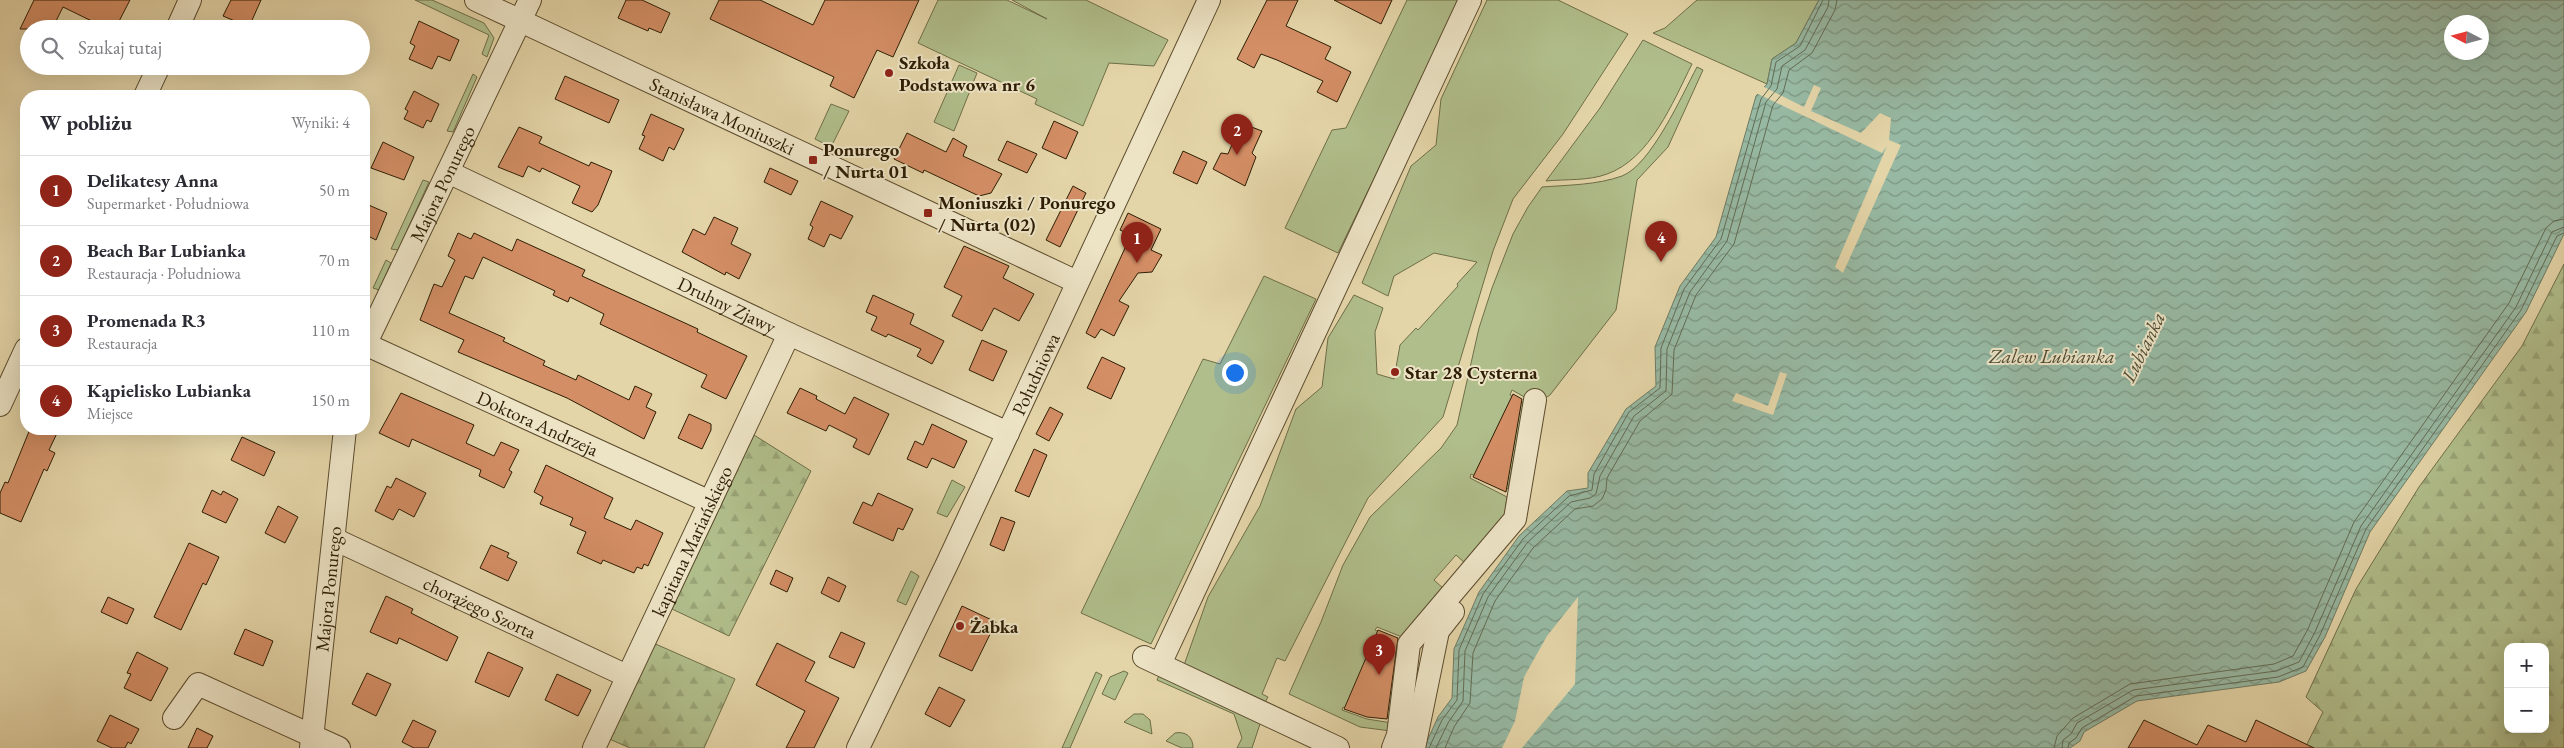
<!DOCTYPE html>
<html lang="pl">
<meta charset="utf-8">
<style>
body{margin:0;font-family:"EB Garamond",serif;background:#f7f7f7;color:#2b2b33}
.controls{position:absolute;right:15px;bottom:15px;display:grid;overflow:hidden;border-radius:10px;box-shadow:0 5px 20px #0002}
.controls button{width:45px;height:45px;display:grid;place-items:center;padding:0;border:0;border-bottom:1px solid #e1e1e2;background:#fff;color:#2b2b33;font:25px sans-serif}
.compass{position:absolute;left:2444px;top:15px;width:45px;height:45px;border-radius:50%;background:#fff;box-shadow:0 5px 20px #0002;rotate:276deg}
.you{position:absolute;left:1234px;top:372px;width:18px;height:18px;margin:-12px;border:4px solid #fff;border-radius:50%;background:#1a73e8;box-shadow:0 0 0 8px #1a73e833}
.badge{display:grid;place-items:center;width:32px;height:32px;border-radius:50%;background:#8f2418;color:#fff;font-size:16px;font-weight:700}
.pin{position:absolute;translate:-50% -41px;filter:drop-shadow(0 1px 2px #0008)}
.pin::after{content:'';position:absolute;top:26px;width:18px;height:15px;background:inherit;clip-path:polygon(0 0,100% 0,50% 100%)}
.list{margin:0;padding:0;list-style:none}
h2{display:flex;justify-content:space-between;align-items:center;height:65px;margin:0;padding:0 20px;font-size:21px}
h2 small{font-size:16px;font-weight:400;color:#7c7c81}
.list li{display:grid;grid-template-columns:32px 1fr auto;gap:15px;align-items:center;box-sizing:border-box;height:70px;padding:0 20px;border-top:1px solid #e1e1e2}
.list b{display:block;font-size:19px;white-space:nowrap}
.list p{margin:0;font-size:16px;white-space:nowrap;color:#7c7c81}
.list em{font-size:16px;font-style:normal;color:#7c7c81}
.icon{flex:none;width:28px;height:28px;fill:none;stroke:currentColor;stroke-width:2;stroke-linecap:round;stroke-linejoin:round}
.map{position:relative;flex:none;width:2564px;height:748px;overflow:hidden}
.search{position:absolute;background:#fff;box-shadow:0 5px 20px #0002;left:20px;top:20px;width:350px;height:55px;display:flex;align-items:center;gap:12px;box-sizing:border-box;padding:0 18px;border-radius:28px;color:#7c7c81;font-size:19px}
.panel{position:absolute;background:#fff;box-shadow:0 5px 20px #0002;left:20px;top:90px;width:350px;height:345px;border-radius:20px}
.map>svg:first-child{display:block}
.green{fill:#b0be8b;stroke:#6e6e48}
.forest{fill:url(#forest-firs);stroke:#6e6e48;fill-rule:evenodd}
.water{fill:url(#water-waves);stroke:#6d7b63;fill-rule:evenodd}
.pier{fill:#e4d5a8}
.lines{fill:none;stroke-linecap:round;stroke-linejoin:round}
.shore{stroke:#626b54;stroke-width:1}
.building{fill:#d48e65;stroke:#2d1d04}
.minor-casing{stroke:#5b4b2d;stroke-width:24}
.minor{stroke:#ede4c6;stroke-width:22}
.poi-dot{fill:#8f2418;stroke:#ede4c6;stroke-width:2}
.labels{text-anchor:middle;dominant-baseline:central;stroke-width:4;stroke-linejoin:round;paint-order:stroke}
.poi-label{font-size:19px;font-weight:bold;fill:#2d1d04;stroke:#ede4c6;text-anchor:start}
.street-label{font-size:19px;fill:#2d1d04;stroke:#ede4c6}
.water-label{font-size:20px;font-style:italic;fill:#4d4c34;stroke:#ede4c6}
</style>
<div class="map">
<svg width="2564" height="748" viewBox="0 0 2564 748">
<defs>
<pattern id="forest-firs" width="22" height="20" patternUnits="userSpaceOnUse" patternTransform="scale(1.25)"><rect width="22" height="20" fill="#b0be8b"/><path d="M5 1l3.5 6h-7zM16 11l3.5 6h-7z" fill="#98a376"/></pattern>
<pattern id="water-waves" width="16" height="10" patternUnits="userSpaceOnUse" patternTransform="scale(1.25)"><rect width="16" height="10" fill="#97b9a3"/><path d="M0 5q4-4 8 0t8 0" fill="none" stroke="#7c9683"/></pattern>
</defs>
<rect width="100%" height="100%" fill="#e4d5a8"/>
<filter id="stains"><feTurbulence type="fractalNoise" baseFrequency=".004" numOctaves="4"/><feColorMatrix values="0 0 0 0 .2 0 0 0 0 .09 0 0 0 0 .02 0 0 0 .5 -.17"/></filter>
<radialGradient id="worn" r=".72"><stop offset=".6" stop-color="#630" stop-opacity="0"/><stop offset="1" stop-color="#630" stop-opacity=".3"/></radialGradient>
<path class="green" d="M415,0h17l52,23 10,15 -7,19 -5,-3 7,-19z
M938,0h69l40,19 -35,-19h74l82,40 -14,26 -45,-3 -26,63 -48,-22 2,-5 -119,-56z
M1407,0h53l-122,253 -53,-25 47,-98 14,-2z
M1487,0h71l70,34 -65,100 -50,65 -20,52 -50,166 -75,81 -83,163 -8,-3 -15,36 6,3 -4,7 -81,-36 25,-71 52,-91 36,-97 26,-22 6,-49 26,-43 29,13 -8,24 2,42 17,5 6,-34 16,-17 2,2 40,-44 -1,-2 20,-22 -43,-9 -40,23 -6,20 -26,-13 49,-117 25,-21 5,-46z
M1697,0h122l-23,43 -24,16 -5,25 -114,-51 12,-5z
M1643,40l49,24c-19,38 -42,95 -85,110 -18,7 -41,5 -61,7l54,-73z
M959,65l18,8 -23,58 -20,-9z
M1697,67l6,3 -35,77 -31,33 -21,130 -66,85 -9,6 -13,-2 -16,-9 -2,5 14,8 -16,86 -37,-15 -1,4 37,19 -3,23 -38,44 -10,-9 -22,25 11,10 -43,47 -25,-10 -2,3 25,12 -9,76 -24,-3 -24,-8 -1,3 25,9 25,4 -1,8 -31,-4 -71,-33 32,-72 22,-57 27,-48 71,-69 16,-23 22,-97 13,-40 21,-54 15,-27 14,-20c26,-2 55,-2 80,-11 29,-11 60,-81 75,-109z
M473,74l4,3 -24,55 -6,-1z
M831,104l18,7 -18,36 -16,-8z
M423,180l6,2 -31,68 -7,-1z
M386,260l5,3 -12,27 -6,-2z
M1264,276l52,23 -165,345 -70,-31 122,-254 17,5z
M952,480l13,7 -18,30 -10,-4z
M911,571l8,5 -13,29 -9,-4z
M1124,671l4,2 -13,27 -13,-6 8,-17z
M1096,672l6,3 -32,73h-8z
M1160,673l101,48 -9,27h-15l5,-10 -8,-24 -77,-34z
M1134,714h9l7,6 2,14 -28,-12z
M1175,733c11,-2 18,4 18,15h-11l-16,-7z"/>
<path class="forest" d="M2564,264v484h-259l18,-36 -17,-15 50,-108 63,-102 103,-141zM2508,647h37v82h-37z
M754,435l57,36 -82,165 -57,-27z
M651,642l84,37 -31,69h-74l-23,-10z"/>
<path class="water" d="M1819,0h745v234l-38,78 -156,220 -45,105 -19,34 -27,11 -142,19 -53,31 -4,9 -10,7h-646l14,-31 14,-19 2,-49 25,-57 40,-56 48,-45 21,-3v-15l38,-64 30,-23 -1,-39 25,-61 36,-49 40,-141 11,-12 5,-25 24,-16zM2452,22h30v30h-30z"/>
<path class="pier" d="M1814,85l7,3 -10,23 50,22 19,-20 11,5 -2,22 12,5 -58,128 -8,-6 52,-121 -5,7 -126,-60 6,-7 42,21z
M1780,372l7,2 -14,41 -41,-14 4,-8 32,13z
M1578,597l-3,87 -53,64h-20l13,-27 9,-44 23,-41z"/>
<g class="lines">
<path class="shore" d="M1429,748l13,-28 15,-20 2,-50 24,-56 40,-55 46,-43 23,-6 2,-16 35,-62 31,-24 1,-40 23,-59 37,-50 40,-140 10,-13 5,-24 24,-16 23,-46
M1436,748l12,-25 15,-22 2,-50 23,-54 39,-54 44,-41 19,-4 6,-4 4,-18 34,-60 32,-25 1,-42 23,-57 37,-51 39,-139 11,-13 5,-23 23,-16 23,-43 1,-7
M1445,748l9,-21 16,-24 3,-50 22,-52 38,-53 42,-39 18,-3 9,-7 4,-9 1,-12 33,-57 32,-27 2,-44 22,-55 38,-51 39,-139 10,-12 6,-23 23,-17 23,-43 2,-10
M2054,748l3,-12 16,-18 57,-34 144,-20 19,-8 15,-27 46,-107 155,-219 37,-75 8,-7 10,-2
M2062,748l1,-8 8,-6 6,-11 56,-33 143,-19 23,-9 16,-30 46,-106 155,-219 36,-75 12,-5
M2068,748l1,-5 7,-5 6,-10 54,-32 142,-19 25,-10 17,-32 46,-106 155,-219 36,-74 7,-3"/>
</g>
<path class="building" d="M34,0h96l-15,29h-7l-45,-22 -11,22h-32z
M231,0h30l-12,27 -26,-11z
M626,0h16l28,13 -9,20 -12,-5 -1,3 -30,-13z
M719,0h41l53,25 12,-25h94l-26,57 -16,-7 -23,48 -24,-12 4,-9 -124,-58z
M1267,0h31l-12,26 45,21 -6,12 26,13 -14,30 -20,-10 6,-11 -46,-21 -16,-6 -7,14 -17,-9z
M1334,0h58l-11,24z
M419,21l40,19 -9,21 -12,-5 -6,13 -23,-10 6,-13 -5,-3z
M565,76l54,24 -10,23 -54,-24z
M414,91l25,13 -8,18 -4,-2 -4,8 -19,-9 4,-8 -3,-2z
M651,114l33,15 -10,21 -5,-3 -6,14 -24,-12 6,-13 -3,-1z
M1054,121l24,11 -12,27 -24,-11z
M1241,123l21,8 -10,22 4,4 -11,29 -32,-17 8,-16 7,1z
M519,127l23,10 -3,6 50,23 2,-4 21,9 -14,34 -6,7 -20,-9 8,-17 -38,-18 -2,4 -12,-6 -5,11 -25,-10z
M907,133l39,19 7,-14 14,8 -4,10 39,18 -11,19 -12,3 -55,-26 -1,3 -29,-14z
M1007,141l30,13 -10,19 -29,-13z
M383,142l31,15 -10,23 -33,-12z
M1183,151l24,11 -10,22 -24,-11z
M770,168l28,13 -7,14 -27,-13z
M1073,186l13,7 -26,54 -14,-7z
M821,201l32,15 -12,23 -11,-5 -6,13 -16,-8 5,-12 -3,-2z
M364,203l23,10 -11,27 -12,-6z
M1128,213l33,16 -10,21 11,5 -10,17 -14,1 -19,28 10,5 -15,30 -13,-7 -6,9 -9,-5 45,-98 -11,-5z
M714,217l24,11 -7,16 20,10 -12,25 -13,-7 -1,3 -43,-23 11,-23 12,6z
M458,233l13,6 3,-6 38,18 5,-12 68,31 -3,6 116,53 -1,3 50,24 -21,43 -25,-12 6,-12 -107,-51 4,-10 -34,-17 -2,5 -15,-7 2,-4 -72,-34 -10,22 -8,-3 -16,37 56,25 -2,3 42,20 -2,4 33,15 2,-5 51,25 6,-14 17,8 -6,13 10,5 -12,27 -77,-41 -109,-46 6,-12 -44,-20 14,-36 8,3 13,-27 -7,-4z
M964,246l45,20 -6,12 31,16 -15,27 -25,-13 -12,23 -30,-15 10,-20 -18,-9z
M873,295l41,19 -4,10 34,17 -12,23 -15,-8 4,-7 -33,-15 -2,3 -15,-7 6,-13 -11,-5z
M982,340l25,11 -14,30 -24,-11z
M1102,357l23,11 -14,31 -24,-11z
M800,388l17,8 -1,3 29,15 9,-17 35,17 -20,41 -16,-8 4,-8 -28,-14 -3,6 -39,-18z
M401,393l73,32 -8,18 28,13 7,-14 18,8 -10,20 3,2 -8,16 -25,-12 2,-6 -69,-31 -3,8 -30,-14z
M1513,394l9,5 -16,93 -33,-15z
M1050,407l13,7 -14,27 -13,-7z
M689,414l22,10v6l-9,19 -24,-11z
M932,424l35,17 -13,27 -22,-10 -5,10 -20,-9 8,-18 8,4z
M30,429h29l-10,21 6,3 -8,18 -3,-2 -23,53 -21,-9v-20l5,-11 3,1z
M242,437l33,15 -11,24 -33,-16z
M1034,449l13,6 -18,42 -14,-6z
M546,465l67,33 -9,20 27,12 5,-10 27,13 -15,33 -4,-2 -2,5 -5,-2 -3,6 -31,-13 -2,4 -24,-11 9,-21 -16,-7 3,-7 -33,-14 3,-7 -9,-5z
M396,478l30,15 -12,24 -15,-8 -6,11 -18,-9 12,-25 4,2z
M212,490l9,5 2,-4 15,8 -12,24 -24,-11z
M878,493l35,16 -10,21 -5,-2 -5,13 -40,-18 10,-21 9,4z
M278,506l20,11 -13,26 -20,-10z
M1001,517l14,5 -11,29 -14,-6z
M189,543l30,14 -13,28 -3,-2 -22,47 -27,-13z
M491,545l18,8 -2,4 10,5 -9,19 -28,-13z
M776,570l17,8 -6,14 -17,-8z
M828,577l18,9 -7,16 -18,-9z
M386,596l27,13 -2,4 47,24 -11,24 -48,-23 -2,6 -27,-12z
M108,597l26,12 -7,15 -26,-12z
M962,606l34,16 -24,49 -33,-15z
M245,629l28,12 -10,25 -29,-12z
M1378,630l20,8 -11,81 -20,-2 -23,-8z
M841,632l24,11 -11,25 -25,-11z
M777,643l38,19 -10,19 34,17 -25,50h-28l19,-37 -49,-26z
M137,652l31,16 -17,33 -27,-13 7,-14 -4,-1z
M488,652l35,16 -14,29 -34,-15z
M367,673l24,11 -15,32 -24,-12z
M557,674l34,16 -13,26 -33,-16z
M939,687l26,13 -15,27 -25,-13z
M110,715l29,14 -8,15 -3,-2 -3,6h-13l-15,-7z
M413,720l23,11 -8,17h-14l-12,-6z
M2144,720l53,25 11,-20 38,17 10,-22 58,28h-186z
M197,728l16,8 -6,12h-19z"/>
<g class="lines">
<g class="minor-casing">
<g id="minor">
<path id="s1" d="M476,0l601,282"/>
<path d="M177,29l13,-29"/>
<path d="M145,96l14,-30"/>
<path id="s2" d="M448,172l341,162 219,99"/>
<path id="s3" d="M365,344l345,158"/>
<path id="s4" d="M364,347l166,-347"/>
<path d="M0,405l26,-56"/>
<path id="s5" d="M334,539l293,137"/>
<path d="M1144,657l194,91"/>
<path d="M1160,664l310,-664"/>
<path d="M174,718l24,-34 141,64"/>
<path id="s6" d="M311,748l34,-319"/>
<path id="s7" d="M594,748l195,-414"/>
<path id="s8" d="M858,748l89,-184 262,-564"/>
<path d="M1393,748l5,-13 11,-91 106,-125 20,-119"/>
<path d="M1414,748l24,-117 15,-19"/>
</g>
</g>
<use href="#minor" class="minor"/>
</g>
<g class="poi-dot">
<circle cx="889" cy="73" r="5"/>
<rect x="808" y="155" width="10" height="10" rx="2.5"/>
<rect x="923" y="208" width="10" height="10" rx="2.5"/>
<circle cx="1395" cy="372" r="5"/>
<circle cx="960" cy="626" r="5"/>
</g>
<g class="labels">
<g class="poi-label">
<text x="899" y="62">Szkoła<tspan x="899" dy="22">Podstawowa nr 6</tspan></text>
<text x="823" y="149">Ponurego<tspan x="823" dy="22">/ Nurta 01</tspan></text>
<text x="938" y="202">Moniuszki / Ponurego<tspan x="938" dy="22">/ Nurta (02)</tspan></text>
<text x="1405" y="372">Star 28 Cysterna</text>
<text x="970" y="626">Żabka</text>
</g>
<g class="street-label">
<text stroke="none"><textPath href="#s1" startOffset="272">Stanisława Moniuszki</textPath></text>
<text stroke="none"><textPath href="#s4" startOffset="181">Majora Ponurego</textPath></text>
<text stroke="none"><textPath href="#s2" startOffset="309">Druhny Zjawy</textPath></text>
<text stroke="none"><textPath href="#s8" startOffset="414">Południowa</textPath></text>
<text stroke="none"><textPath href="#s3" startOffset="190">Doktora Andrzeja</textPath></text>
<text stroke="none"><textPath href="#s7" startOffset="229">kapitana Mariańskiego</textPath></text>
<text stroke="none"><textPath href="#s6" startOffset="160">Majora Ponurego</textPath></text>
<text stroke="none"><textPath href="#s5" startOffset="161">chorążego Szorta</textPath></text>
</g>
<g class="water-label">
<text transform="translate(2143 347) rotate(-64)">Lubianka</text>
<text x="2052" y="356">Zalew Lubianka</text>
</g>
</g>
<rect width="100%" height="100%" filter="url(#stains)"/>
<rect width="100%" height="100%" fill="url(#worn)"/>
</svg>
<div class="controls">
<button>+</button>
<button>−</button>
</div>
<svg class="compass" viewBox="-18 -18 36 36"><path d="M0-13l5 13h-10z" fill="#e53935"/><path d="M0 13l5-13h-10z" fill="#7c7c81"/></svg>
<div class="you"></div>
<div class="pin badge" style="left:1137px;top:263px">1</div>
<div class="pin badge" style="left:1237px;top:155px">2</div>
<div class="pin badge" style="left:1379px;top:675px">3</div>
<div class="pin badge" style="left:1661px;top:262px">4</div>
<div class="search"><svg class="icon" aria-label="search" viewBox="0 0 24 24"><circle cx="10" cy="10" r="6"/><path d="M15 15l6 6"/></svg>Szukaj tutaj</div>
<section class="panel">
<h2>W pobliżu<small>Wyniki: 4</small></h2>
<ul class="list">
<li><span class="badge">1</span><div><b>Delikatesy Anna</b><p>Supermarket · Południowa</p></div><em>50 m</em></li>
<li><span class="badge">2</span><div><b>Beach Bar Lubianka</b><p>Restauracja · Południowa</p></div><em>70 m</em></li>
<li><span class="badge">3</span><div><b>Promenada R3</b><p>Restauracja</p></div><em>110 m</em></li>
<li><span class="badge">4</span><div><b>Kąpielisko Lubianka</b><p>Miejsce</p></div><em>150 m</em></li>
</ul>
</section>
</div>
